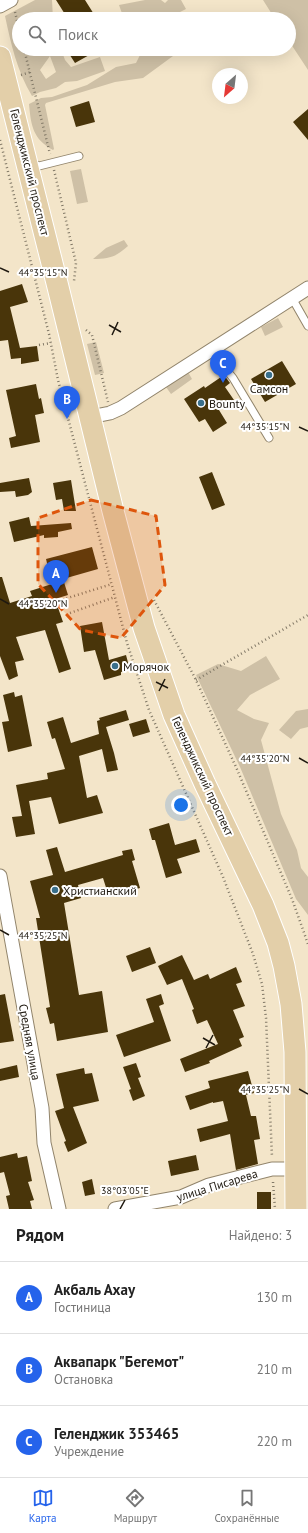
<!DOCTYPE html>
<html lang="ru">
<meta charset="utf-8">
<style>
body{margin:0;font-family:"PT Sans",sans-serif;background:#f6f6f6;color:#222}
.compass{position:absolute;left:212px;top:68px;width:36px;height:36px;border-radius:50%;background:#fff;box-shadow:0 4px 16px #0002;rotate:208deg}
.you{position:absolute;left:181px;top:805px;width:14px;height:14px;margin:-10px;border:3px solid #fff;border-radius:50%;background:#1a73e8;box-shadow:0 0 0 6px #1a73e833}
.badge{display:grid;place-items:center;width:26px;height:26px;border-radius:50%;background:#2563eb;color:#fff;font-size:13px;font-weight:700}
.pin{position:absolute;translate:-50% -33px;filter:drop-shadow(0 1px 2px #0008)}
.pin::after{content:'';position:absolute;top:21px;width:14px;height:12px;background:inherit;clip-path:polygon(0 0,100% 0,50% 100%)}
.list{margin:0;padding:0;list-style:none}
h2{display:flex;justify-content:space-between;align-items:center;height:52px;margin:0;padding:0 16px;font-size:17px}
h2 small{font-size:13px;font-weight:400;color:#767676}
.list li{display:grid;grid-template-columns:26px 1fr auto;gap:12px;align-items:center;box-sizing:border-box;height:72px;padding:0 16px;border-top:1px solid #e0e0e0}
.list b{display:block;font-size:15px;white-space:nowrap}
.list p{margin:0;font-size:13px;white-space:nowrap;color:#767676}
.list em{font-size:13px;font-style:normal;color:#767676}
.icon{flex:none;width:22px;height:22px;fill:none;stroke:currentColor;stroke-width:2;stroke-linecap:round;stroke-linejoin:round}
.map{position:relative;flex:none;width:308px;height:1209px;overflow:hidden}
.search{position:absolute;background:#fff;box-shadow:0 4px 16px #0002;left:12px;right:12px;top:12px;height:44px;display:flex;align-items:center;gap:10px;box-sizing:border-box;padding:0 14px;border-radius:22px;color:#767676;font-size:15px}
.sheet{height:268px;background:#fff}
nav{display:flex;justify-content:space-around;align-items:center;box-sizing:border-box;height:56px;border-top:1px solid #e0e0e0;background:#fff;font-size:11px;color:#767676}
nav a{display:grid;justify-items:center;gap:2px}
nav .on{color:#2563eb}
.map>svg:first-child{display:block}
.green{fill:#cec0a6;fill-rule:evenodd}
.building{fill:#49350a}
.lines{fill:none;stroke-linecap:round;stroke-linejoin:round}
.lane-casing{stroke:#91846b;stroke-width:9}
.street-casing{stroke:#91846b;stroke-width:15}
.primary-casing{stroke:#fff;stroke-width:23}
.path{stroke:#827967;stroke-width:2.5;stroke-dasharray:1 3;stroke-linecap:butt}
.lane{stroke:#fff;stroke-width:7}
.street{stroke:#fff;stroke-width:13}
.primary{stroke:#e3cfa9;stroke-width:21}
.marked{fill:#de560c;fill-opacity:0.2;stroke:#de560c;stroke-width:3;stroke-dasharray:8 5;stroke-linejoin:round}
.ticks{fill:none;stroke:#1f1910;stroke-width:1.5}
.poi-dot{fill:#396f8b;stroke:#fff;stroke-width:1.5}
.labels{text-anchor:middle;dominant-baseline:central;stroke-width:4;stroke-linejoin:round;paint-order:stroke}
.street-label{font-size:12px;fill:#1f1910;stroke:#fff}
.poi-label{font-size:12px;fill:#1f1910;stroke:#fff;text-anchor:start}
.ticks-label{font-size:10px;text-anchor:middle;fill:#1f1910;stroke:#fff;stroke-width:4;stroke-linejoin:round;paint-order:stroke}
</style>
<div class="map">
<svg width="308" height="1209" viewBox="0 0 308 1209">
<rect width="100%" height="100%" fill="#f3e5c9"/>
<path class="green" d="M35,0h17l1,19h-34v30h42l4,11 6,7 29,-10 5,14 -28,10 -12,1 -9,6 -16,4 -8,4c-15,-25 -21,-52 -27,-80zM50,56l6,16 -10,7 -6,-9z
M145,0h16l4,3 3,-3h13l5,9 -6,3 3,7h-12l-3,-5 -7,5h-37l-5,-14z
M263,0h45v70l-19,-29v-22h-14z
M156,49h24l-7,7 -30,22 -28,4 -69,21 -1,2 9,44 -1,1c-20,-11 -22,-24 -24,-46l12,-6 11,-1 35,-12 29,-18 20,-4 4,-8 17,-4z
M81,169l7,33 -11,2 -7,-33z
M124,240l4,6c-12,11 -19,13 -35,13l13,-11z
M278,318l5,9 -18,9 -4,-9z
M96,342l8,31 -9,2 -8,-31z
M188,372l4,7 -21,15 -5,-7z
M266,656l14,23 -30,16 -13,15 17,9 15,4 -8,17 20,74 16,36 4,18 7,9v38l-12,-16 -56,-132 -44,-92 22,-11 23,7z
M308,709v18l-8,2 -9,10 -12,-9 17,-19z"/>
<path class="building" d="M56,0h29l12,19h-29z
M66,49h34l-25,14z
M89,101l6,21 -19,5 -6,-20z
M308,109v31l-15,-18z
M22,284l6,18 -18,5 10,41 17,-2 2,15 -18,3v-6l-10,1 -3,-19 -8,1v-50z
M282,361l14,23 -31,18 -14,-23z
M224,375l6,8 -5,4 9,13 -15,10 8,13 -14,9 -8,-13 -6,3 -15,-23 20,-13 1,2z
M36,384l3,15 2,-1 3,15 -9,2 5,27 -29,6 -2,-10 7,-2 -10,-46z
M212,472l13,33 -13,5 -13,-33z
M29,478l3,14 -4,3 -12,2 -1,-6 -15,1v-9z
M71,480l5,31h-12l-2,-12 -6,1 -3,-17z
M29,517l2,9 40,-3 1,6 -14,3v5l-14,1v-3l-30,7 -5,-20z
M92,547l6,22 -35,10 5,16 -13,4 8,23 -7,2 15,45 -12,4 -14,-43 -29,7 8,23 -9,2 3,14 -9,4 -9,-24v-79h2l8,26 22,-7 -2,-5 22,-7 -6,-25z
M102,622l7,38 17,-5 4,15 -9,2v3l-17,5 -9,-30 -11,2 -4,-26z
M14,692l1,5 7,-2 10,51 -24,6 -6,-30 7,-1 -6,-26z
M126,710l3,10 -23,7 8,26 4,17 -11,2 -5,-23 -23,7 8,42 10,-3 6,18 -44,11 -8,-27 -22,4 6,33 -19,3 -4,-20 10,-1 -6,-31 32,-6 -1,-6 18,-4 -10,-31 -3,1 -5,-17 16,-5 8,26 28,-9 -2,-13 3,-1 -1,-2z
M146,719l4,13 -17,5 -4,-13z
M169,823l6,22 21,-6 4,13 -23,7 5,14 -16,5 -11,-38h-3l-3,-11z
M57,847l8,25 58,-17 -1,-4 10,-2 3,11 -3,1 8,27 -31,9 -6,-19 -25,7 3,13 -17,5 15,92 23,-4 6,41 -51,9 -3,-18 -4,1 -4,-16 4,-1 -14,-89h4l-10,-37 23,-6 -7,-25z
M150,947l6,16 -24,9 -6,-16z
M182,955l12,25 14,-6 2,5 26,-12 6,15 -6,2 9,22 -12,4 11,27 -5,2 3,7 -33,15 1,2 -25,9 -5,-13 38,-15 -11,-24 -10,4 -5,-14 2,-1 -12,-30 -15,6 -9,-19z
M5,994l9,47 -14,2v-48z
M161,994l3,10 -5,2 12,35 -47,16 -8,-22 38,-13 -8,-23z
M136,1063l5,14 -3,1 7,18 -12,5 -4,-11 2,-1 -8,-22z
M17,1065l2,12 -19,4v-12z
M84,1068l1,6 7,-1 7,28 -26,6 14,36 -19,9 -4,-10 2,-1 -11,-30 9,-3 -8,-34z
M248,1071l6,22 -8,2 5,21h5l4,23 -6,1 4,24 -22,6 -6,-36 -30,8 -3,-13 31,-8 -5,-20 -10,2v-1l-23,8 -5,-14 25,-8 -2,-7z
M17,1153l1,5 9,-2 5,25 -4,1 6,18 -4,1 2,8h-23l-3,-13 4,-1 -6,-23 -4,1v-16z
M196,1155l3,15 -28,6 -3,-15z
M92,1179l3,15 -10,2 -3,-14z
M257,1192h14v17h-14z"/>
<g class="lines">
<g class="lane-casing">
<path id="lane" d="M30,162l9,4 40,-10
M292,298l16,28
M210,350l23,28 36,60"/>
</g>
<g class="street-casing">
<path id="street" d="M0,6l11,-6
M90,417l20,-4 11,-5 187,-120
M0,876l42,232 2,35 15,66
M115,1209l66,-12 28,-12 63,-16h24"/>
</g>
<g class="primary-casing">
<path id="primary" d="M0,57l57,226 56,228 31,117 30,87 31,69 58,121 15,38 6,23 7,38 4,48 1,157"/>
</g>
<path class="path" d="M15,12l4,17
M24,49l26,105
M21,75l10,-3
M0,140l49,194 9,46 69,263 22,67 74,167 30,77 9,30 4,34 6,139
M54,170l22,93 -2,18
M86,330l6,5 16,67
M39,345l12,-2
M154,600l42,80 40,87 56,132 16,45
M55,602l57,-18
M70,613l45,-16
M196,680l112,-65
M273,1182l2,27"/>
<use href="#lane" class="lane"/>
<use href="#street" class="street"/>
<use href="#primary" class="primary"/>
</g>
<path class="marked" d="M91,500l65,16 9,69 -44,53 -40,-8 -43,-46v-66z"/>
<path class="ticks" d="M0,268l9,4M109,325l12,7M112,335l6,-13M299,427l9,4M0,599l9,5M156,682l12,6M159,691l6,-12M299,758l9,5M0,930l9,5M203,1038l12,7M206,1048l7,-13M299,1089l9,5M120,1209l5,-9"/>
<g class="poi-dot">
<circle cx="269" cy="375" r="4"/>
<circle cx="201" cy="403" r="4"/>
<circle cx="115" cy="666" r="4"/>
<circle cx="55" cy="890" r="4"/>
</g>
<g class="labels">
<g class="street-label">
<text transform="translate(30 172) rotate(76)">Геленджикский проспект</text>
<text transform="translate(203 776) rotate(65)">Геленджикский проспект</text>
<text transform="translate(30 1042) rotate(80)">Средняя улица</text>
<text transform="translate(217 1185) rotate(-17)">улица Писарева</text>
</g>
<g class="poi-label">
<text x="269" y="388" text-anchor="middle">Самсон</text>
<text x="209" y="403">Bounty</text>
<text x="123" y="666">Морячок</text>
<text x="63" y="890">Христианский</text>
</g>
</g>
<g class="ticks-label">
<text x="43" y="276">44°35'15"N</text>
<text x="265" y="430">44°35'15"N</text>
<text x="43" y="607">44°35'20"N</text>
<text x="265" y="762">44°35'20"N</text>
<text x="43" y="939">44°35'25"N</text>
<text x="265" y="1093">44°35'25"N</text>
<text x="125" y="1194">38°03'05"E</text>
</g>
</svg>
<svg class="compass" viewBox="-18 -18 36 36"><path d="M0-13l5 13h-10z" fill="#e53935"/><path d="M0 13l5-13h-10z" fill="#767676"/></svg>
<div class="you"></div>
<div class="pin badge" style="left:56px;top:593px">A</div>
<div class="pin badge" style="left:67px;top:419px">B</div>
<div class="pin badge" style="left:223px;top:383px">C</div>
<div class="search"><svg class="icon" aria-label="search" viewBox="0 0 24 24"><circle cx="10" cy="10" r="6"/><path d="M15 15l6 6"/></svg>Поиск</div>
</div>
<section class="sheet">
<h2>Рядом<small>Найдено: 3</small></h2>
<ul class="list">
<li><span class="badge">A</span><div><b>Акбаль Ахау</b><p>Гостиница</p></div><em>130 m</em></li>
<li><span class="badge">B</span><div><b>Аквапарк &quot;Бегемот&quot;</b><p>Остановка</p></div><em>210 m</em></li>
<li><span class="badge">C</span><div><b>Геленджик 353465</b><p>Учреждение</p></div><em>220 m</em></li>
</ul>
</section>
<nav>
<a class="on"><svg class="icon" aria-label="map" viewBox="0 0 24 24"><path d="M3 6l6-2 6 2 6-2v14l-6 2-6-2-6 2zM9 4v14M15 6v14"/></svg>Карта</a>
<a><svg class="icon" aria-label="directions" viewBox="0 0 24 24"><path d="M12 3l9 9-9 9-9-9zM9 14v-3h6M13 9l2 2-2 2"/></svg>Маршрут</a>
<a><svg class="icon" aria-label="saved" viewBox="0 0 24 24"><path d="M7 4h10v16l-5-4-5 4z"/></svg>Сохранённые</a>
</nav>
